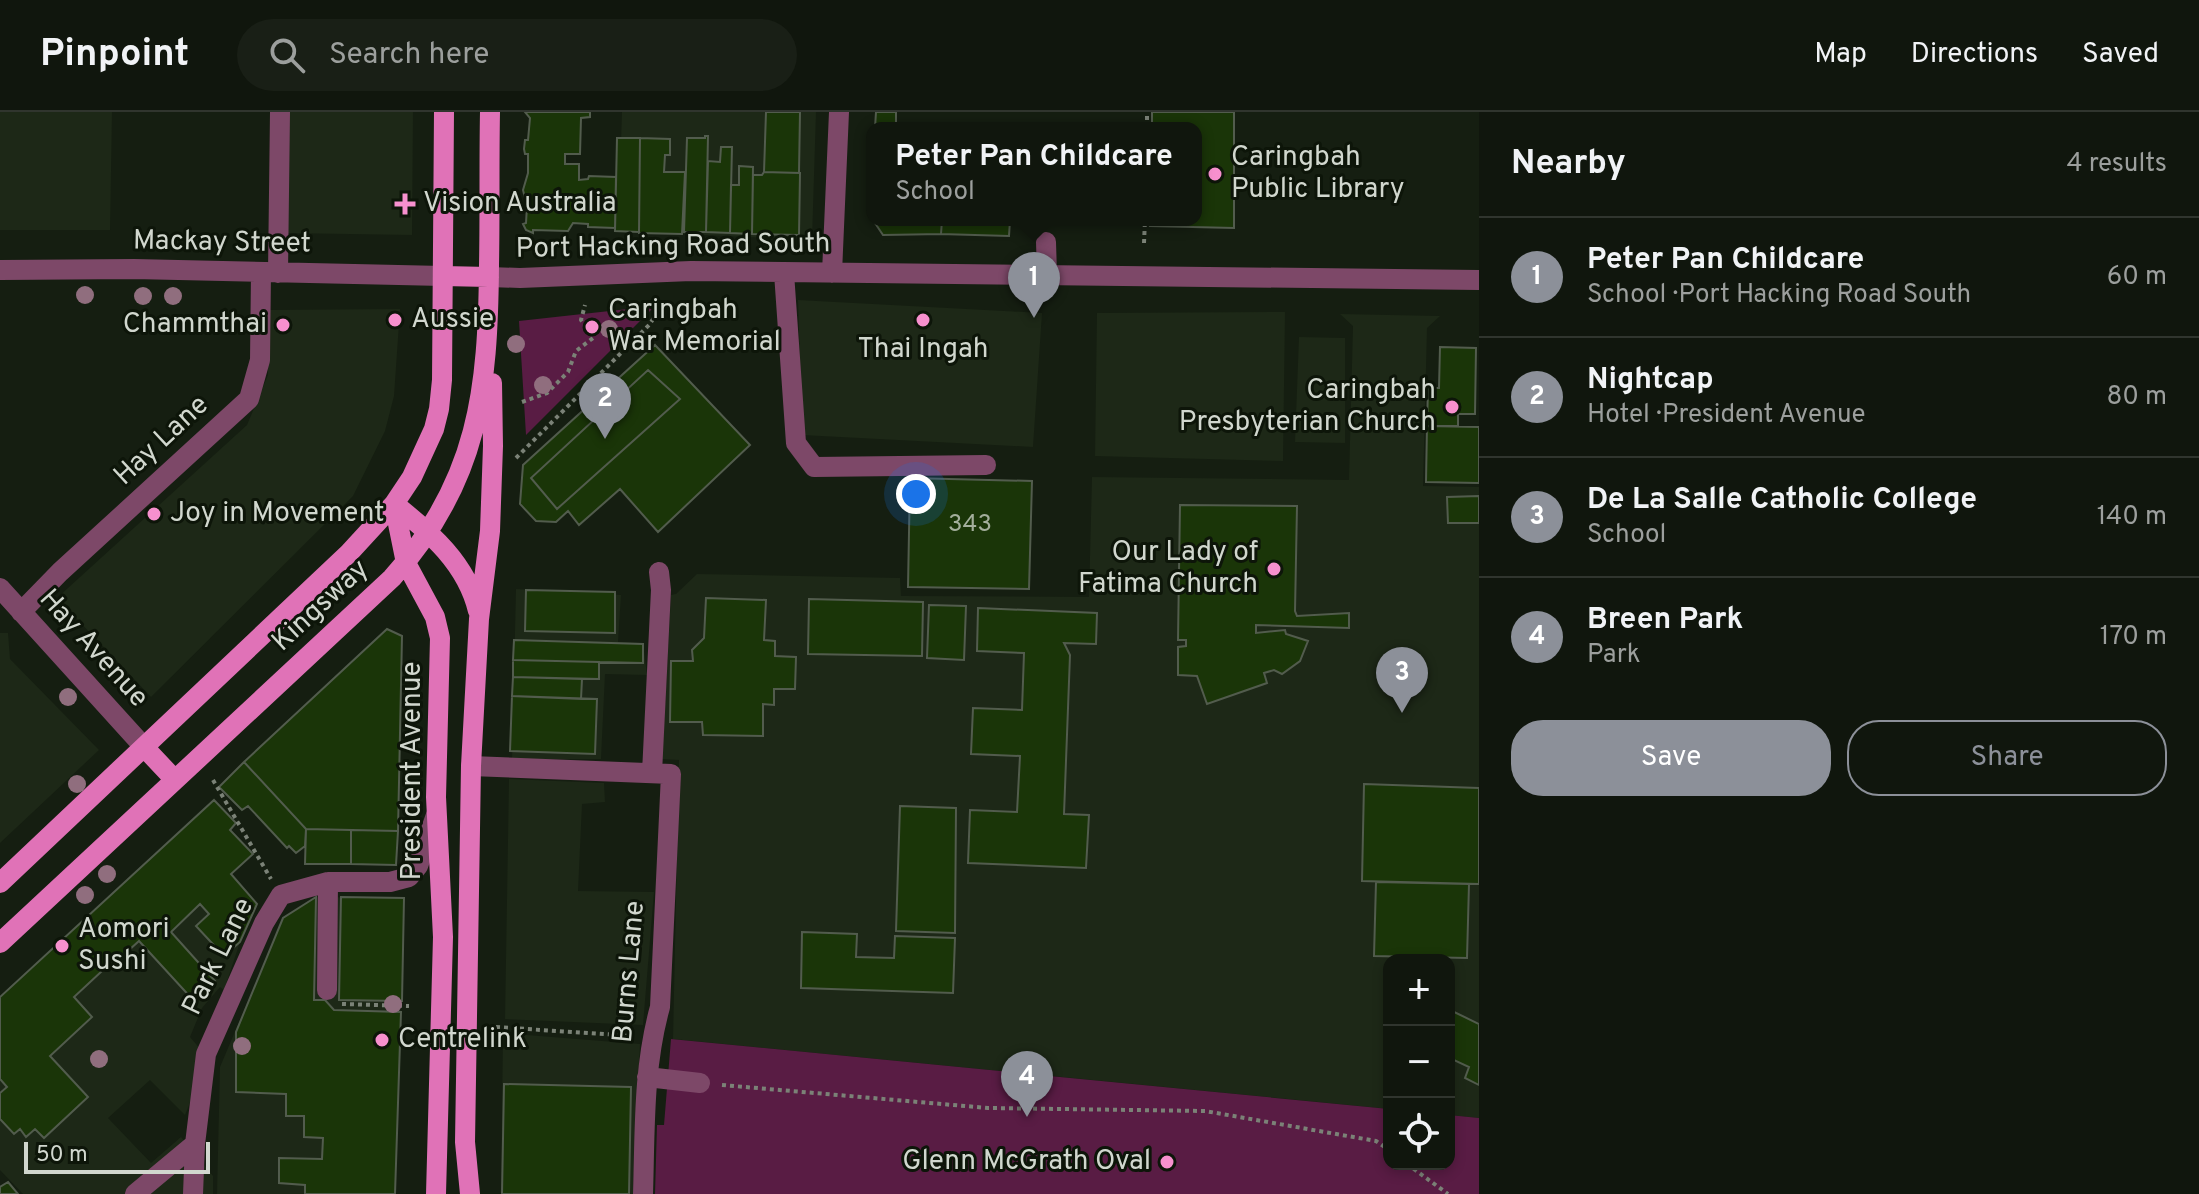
<!DOCTYPE html>
<meta charset="utf-8">
<style>
body{margin:0;font-family:Overpass,sans-serif;background:#191f16;color:#f1f3f6}
.controls{position:absolute;right:24px;bottom:24px;display:grid;overflow:hidden;border-radius:16px;box-shadow:0 4px 12px #0003}
.controls button{width:72px;height:72px;display:grid;place-items:center;padding:0;border:0;border-bottom:2px solid #30352e;background:#10160d;color:#f1f3f6;font:40px sans-serif}
.scale{position:absolute;left:24px;bottom:20px;width:186px;box-sizing:border-box;padding-left:8px;border:4px solid #d1d7ce;border-top:0;font-size:22px;line-height:28px;white-space:nowrap;color:#d1d7ce;-webkit-text-stroke:6px #0d1509;paint-order:stroke}
.you{position:absolute;left:916px;top:382px;width:28px;height:28px;margin:-20px;border:6px solid #fff;border-radius:50%;background:#1a73e8;box-shadow:0 0 0 12px #1a73e833}
.badge{display:grid;place-items:center;width:52px;height:52px;border-radius:50%;background:#8c9099;color:#fff;font-size:26px;font-weight:700}
.pin{position:absolute;translate:-50% -66px;filter:drop-shadow(0 2px 4px #0008)}
.pin::after{content:'';position:absolute;top:42px;width:28px;height:24px;background:inherit;clip-path:polygon(0 0,100% 0,50% 100%)}
.popup{position:absolute;left:866px;top:10px;width:336px;height:104px;box-sizing:border-box;display:grid;place-content:center;border-radius:16px;background:#10160d;filter:drop-shadow(0 2px 6px #0005);font-size:26px;white-space:nowrap;color:#9c9f9d}
.popup b{font-size:30px;color:#f1f3f6}
.popup::after{content:'';position:absolute;left:50%;top:100%;margin-left:-16px;border:16px solid transparent;border-top-color:#10160d}
.list{margin:0;padding:0;list-style:none}
h2{display:flex;justify-content:space-between;align-items:center;height:104px;margin:0;padding:0 32px;font-size:34px}
h2 small{font-size:26px;font-weight:400;color:#9c9f9d}
.list li{display:grid;grid-template-columns:52px 1fr auto;gap:24px;align-items:center;box-sizing:border-box;height:120px;padding:0 32px;border-top:2px solid #30352e}
.list b{display:block;font-size:30px;white-space:nowrap}
.list p{margin:0;font-size:26px;white-space:nowrap;color:#9c9f9d}
.list em{font-size:26px;font-style:normal;color:#9c9f9d}
.actions{display:flex;gap:16px;padding:24px 32px}
.actions a{flex:1;padding:18px 0;border:2px solid #8c9099;border-radius:32px;text-align:center;font-size:28px;color:#8c9099}
.actions .main{background:#8c9099;color:#fff}
.icon{flex:none;width:44px;height:44px;fill:none;stroke:currentColor;stroke-width:2;stroke-linecap:round;stroke-linejoin:round}
.map{position:relative;flex:none;width:1479px;height:1082px;overflow:hidden}
header{display:flex;align-items:center;gap:48px;box-sizing:border-box;height:112px;padding:0 40px;background:#10160d;border-bottom:2px solid #30352e}
header strong{font-size:38px}
nav{display:flex;gap:44px;margin-inline-start:auto;font-size:28px}
.search{width:560px;height:72px;background:#191f16;display:flex;align-items:center;gap:20px;box-sizing:border-box;padding:0 28px;border-radius:44px;color:#9c9f9d;font-size:30px}
main{display:flex}
aside{flex:1;background:#10160d}
.map>svg:first-child{display:block}
.built{fill:#1d2817}
.green{fill:#591c44}
.building{fill:#1a3508;stroke:#525c4d;stroke-width:2}
.lines{fill:none;stroke-linecap:round;stroke-linejoin:round}
.path{stroke:#7b8277;stroke-width:4;stroke-dasharray:4 4;stroke-linecap:butt}
.minor{stroke:#7d4868;stroke-width:20}
.major{stroke:#e072b7;stroke-width:20}
.tree{fill:#906e7e}
.poi-dot{fill:#f790ce;stroke:#0d1509;stroke-width:3}
.labels{text-anchor:middle;dominant-baseline:central;stroke-width:6;stroke-linejoin:round;paint-order:stroke}
.number-label{font-size:24px;fill:#a3ae9c}
.poi-label{font-size:28px;fill:#d1d7ce;stroke:#0d1509;text-anchor:start}
.street-label{font-size:28px;fill:#d1d7ce;stroke:#0d1509}
</style>
<header>
<strong>Pinpoint</strong>
<div class="search"><svg class="icon" aria-label="search" viewBox="0 0 24 24"><circle cx="10" cy="10" r="6"/><path d="M15 15l6 6"/></svg>Search here</div>
<nav><a>Map</a><a>Directions</a><a>Saved</a></nav>
</header>
<main>
<div class="map">
<svg width="1479" height="1082" viewBox="0 0 1479 1082">
<rect width="100%" height="100%" fill="#151e11"/>
<path class="built" d="M0,0h112l-2,118h-110z
M284,0h129l-1,123 -128,-2z
M622,0h194l-4,128 -194,-9z
M798,188l244,13 -9,134 -231,-12z
M400,197l-6,87 -9,35 -32,65 -202,201 -94,-99 190,-173 21,-50 -1,-65z
M1285,200l-2,149 -188,-5 2,-143z
M1340,202l100,2 -13,12 -4,158 56,1v631l-30,-3v-155h-60v149l-716,-70 6,-279 -17,-1 9,-164 5,-1 21,-20 203,4 1,18 188,1 3,-120 257,3 4,-154z
M1299,225l46,1v105l-50,-1z
M516,477l105,6 -3,47 25,1 4,32 -42,-1 -4,85h-89z
M0,521h8l2,26 89,91 -99,93z
M509,667l95,4 1,19 -23,2 -4,87 76,1 -11,133 -138,-6z
M214,688l22,23 -6,7 23,24 -22,21 9,67 -16,48 -4,-3 -18,21 -12,29 18,21 -23,57 -35,-35 -42,38 43,45 30,-26 32,39v18h-190l-23,-24v-173z
M316,785l88,1 -9,296h-178l3,-127 63,-149z
M503,921l137,11 -7,150h-132z"/>
<path class="green" d="M655,194l-129,129 -7,-114z
M671,927l718,70v55h60v-49l30,3v76h-824l2,-69h7z"/>
<path class="building" d="M525,0h65v5l-9,1 -1,36h-15v10h14v16l9,-1 1,-3 27,1 -1,51 -27,-1v-3l-15,-1 -5,8 -35,-1v3l-7,-3 -3,-6 3,-1 1,-17 -4,-16 5,-17v-19h-3l-1,-5 1,-9h3l2,-22z
M766,0h34l-1,61 -35,-1z
M876,0h20v16h-21z
M1152,0h82v116l-84,-2 1,-6h45v-92l-44,-2z
M705,24h3l-2,96h-22l3,-94h18z
M617,26h23l-1,94 -24,-1z
M640,26l30,1v16h-5l-1,17h21l-3,62 -43,-1z
M721,35h11l-2,86 -24,-1 2,-71 12,1z
M739,54l14,1 -1,67 -22,-1 1,-48h8z
M764,60l36,1 -1,62 -47,-1 1,-59h9z
M873,108h69l-1,14 -58,1z
M942,108h68l-1,16 -68,-2z
M655,233l95,100 -92,87 -38,-43 -41,36 -11,-14 -12,11 -20,-1 -16,-17 3,-39z
M1440,235l36,1 -1,66h-17v12h-31l1,-38h11z
M648,258l32,29 -123,110 -26,-31z
M1427,314l52,1v56l-53,-1z
M910,366l122,3 -3,108 -121,-2z
M1479,384v27h-31l-1,-26z
M1180,393l117,1 -2,105 2,5 52,-3v15l-93,-3v8l29,-3 1,4 22,7 -8,20 -18,13 -8,-4 -10,3 3,10 -60,21 -10,-28 -19,-1v-28l8,-1v-6h-8z
M526,478l89,2v41l-90,-2z
M706,486l60,2 -2,40 11,1v15l21,1 -1,32h-21v16l-11,-1v32l-60,-1 -1,-13h-32l1,-61h22l-1,-11 12,-12z
M809,487l114,3 -1,54 -114,-2z
M929,493l37,1 -2,54 -37,-2z
M978,496l119,5 -1,31 -32,-1 6,12 -6,159 25,1 -3,53 -118,-5 2,-53 47,2 3,-56 -49,-2 2,-46 49,2 2,-57 -47,-2z
M387,517l15,7 -4,195 -92,-2 -62,-67z
M514,528l129,4v19l-130,-3z
M513,548l86,2v17l-86,-2z
M513,565l69,2 -1,20 -69,-3z
M512,584l85,3 -2,55 -85,-3z
M244,650l62,67 -1,17 -9,7 -7,-7 -2,2 -39,-42 -6,4 -23,-23z
M1364,672l115,4v96l-117,-3z
M214,688l22,23 -6,7 23,24 -22,20 26,30 -17,38 -16,14 -28,-30 13,-12 -9,-10 -29,28 44,49 -21,20 -55,-60 -21,19 -2,-2 -42,39 18,20 -42,39 38,41 -44,41 -9,-9 -9,8 -6,-8 -6,5 -14,-15v-26l7,-6 -7,-8v-82z
M900,694l56,2 -1,125 -59,-2z
M306,717l45,1v34h-46z
M351,718l47,1 -2,34 -45,-1z
M1376,770l93,2 -2,74 -93,-2z
M316,785l-2,103h11l9,10 67,2 -6,182h-90v-9l-26,-2v-25l43,1 1,-21 -19,-1v-21h-18v-22l-50,-2v-60l47,-114z
M341,785l63,1 -2,103 -63,-1z
M802,820l55,2 -1,23 38,1 1,-22 60,2 -2,55 -152,-5z
M1450,898l29,14v61l-14,-7 4,-11 -17,-8 -3,8z
M504,972l127,3 -2,107h-127z
M8,1070l10,12h-18v-7z"/>
<g class="lines">
<path class="path" d="M1147,16v-16
M1144,131l1,-23
M522,290l25,-9 21,-21 8,-21 17,-13 -12,-18 4,-15
M516,346l133,-133 15,-22
M213,668l58,99
M342,892l67,2
M496,915l137,9
M722,973l266,23 217,3 171,30 13,9
M1407,1052l41,30"/>
<path class="minor" d="M1046,130l1,32
M0,158l134,-1 309,7
M278,161l2,-161
M784,161l12,170 18,24 172,-2
M832,161l7,-161
M489,165l31,1 171,-7 788,9
M0,476l144,159
M21,500l39,-40 189,-173 11,-39 1,-88
M471,654l200,8 -11,233c-17,61 -15,124 -17,187
M652,661l9,-183 -2,-18
M327,878l1,-108
M647,965l53,6
M135,1082l60,-50
M193,1082l2,-50 11,-90 58,-131 17,-28 47,-13h62l19,-5 9,-11 18,-51"/>
<path class="major" d="M443,164l46,1
M394,392l12,59 29,54 5,21 -4,159 7,140 -7,257
M394,392c36,28 73,60 84,107
M144,635l31,33
M0,771l349,-330 45,-49 18,-27 22,-48 5,-20 3,-29 2,-268
M0,831l392,-365c87,-97 96,-189 97,-313 1,-51 0,-102 1,-153
M470,1082l-5,-52 6,-376 8,-147 11,-88 3,-85 -1,-63"/>
</g>
<g class="tree">
<circle cx="85" cy="183" r="9"/>
<circle cx="143" cy="184" r="9"/>
<circle cx="173" cy="184" r="9"/>
<circle cx="609" cy="217" r="9"/>
<circle cx="516" cy="232" r="9"/>
<circle cx="543" cy="273" r="9"/>
<circle cx="68" cy="585" r="9"/>
<circle cx="77" cy="672" r="9"/>
<circle cx="107" cy="762" r="9"/>
<circle cx="85" cy="783" r="9"/>
<circle cx="393" cy="892" r="9"/>
<circle cx="242" cy="934" r="9"/>
<circle cx="99" cy="947" r="9"/>
</g>
<g class="poi-dot">
<circle cx="1215" cy="62" r="8"/>
<path d="M401 80h8v8h8v8h-8v8h-8v-8h-8v-8h8z"/>
<circle cx="395" cy="208" r="8"/>
<circle cx="923" cy="208" r="8"/>
<circle cx="283" cy="213" r="8"/>
<circle cx="592" cy="215" r="8"/>
<circle cx="1452" cy="295" r="8"/>
<circle cx="154" cy="402" r="8"/>
<circle cx="1274" cy="457" r="8"/>
<circle cx="62" cy="834" r="8"/>
<circle cx="382" cy="928" r="8"/>
<circle cx="1167" cy="1050" r="8"/>
</g>
<g class="labels">
<g class="number-label">
<text x="970" y="413">343</text>
</g>
<g class="poi-label">
<text x="1231" y="46">Caringbah<tspan x="1231" dy="32">Public Library</tspan></text>
<text x="423" y="92">Vision Australia</text>
<text x="608" y="199">Caringbah<tspan x="608" dy="32">War Memorial</tspan></text>
<text x="411" y="208">Aussie</text>
<text x="267" y="213" text-anchor="end">Chammthai</text>
<text x="923" y="238" text-anchor="middle">Thai Ingah</text>
<text x="1436" y="279" text-anchor="end">Caringbah<tspan x="1436" dy="32">Presbyterian Church</tspan></text>
<text x="170" y="402">Joy in Movement</text>
<text x="1258" y="441" text-anchor="end">Our Lady of<tspan x="1258" dy="32">Fatima Church</tspan></text>
<text x="78" y="818">Aomori<tspan x="78" dy="32">Sushi</tspan></text>
<text x="398" y="928">Centrelink</text>
<text x="1151" y="1050" text-anchor="end">Glenn McGrath Oval</text>
</g>
<g class="street-label">
<text transform="translate(222 131) rotate(1)">Mackay Street</text>
<text transform="translate(673 135) rotate(-1)">Port Hacking Road South</text>
<text transform="translate(162 329) rotate(-43)">Hay Lane</text>
<text transform="translate(321 494) rotate(-43)">Kingsway</text>
<text transform="translate(93 537) rotate(48)">Hay Avenue</text>
<text transform="translate(413 659) rotate(-90)">President Avenue</text>
<text transform="translate(219 845) rotate(-64)">Park Lane</text>
<text transform="translate(630 860) rotate(-85)">Burns Lane</text>
</g>
</g>
</svg>
<div class="controls">
<button>+</button>
<button>−</button>
<button><svg class="icon" aria-label="locate" viewBox="0 0 24 24"><circle cx="12" cy="12" r="6"/><path d="M12 2v4M12 18v4M2 12h4M18 12h4"/></svg></button>
</div>
<div class="scale">50 m</div>
<div class="you"></div>
<div class="pin badge" style="left:1034px;top:206px">1</div>
<div class="popup"><b>Peter Pan Childcare</b>School</div>
<div class="pin badge" style="left:605px;top:327px">2</div>
<div class="pin badge" style="left:1402px;top:601px">3</div>
<div class="pin badge" style="left:1027px;top:1005px">4</div>
</div>
<aside>
<h2>Nearby<small>4 results</small></h2>
<ul class="list">
<li><span class="badge">1</span><div><b>Peter Pan Childcare</b><p>School · Port Hacking Road South</p></div><em>60 m</em></li>
<li><span class="badge">2</span><div><b>Nightcap</b><p>Hotel · President Avenue</p></div><em>80 m</em></li>
<li><span class="badge">3</span><div><b>De La Salle Catholic College</b><p>School</p></div><em>140 m</em></li>
<li><span class="badge">4</span><div><b>Breen Park</b><p>Park</p></div><em>170 m</em></li>
</ul>
<div class="actions"><a class="main">Save</a><a>Share</a></div>
</aside>
</main>
